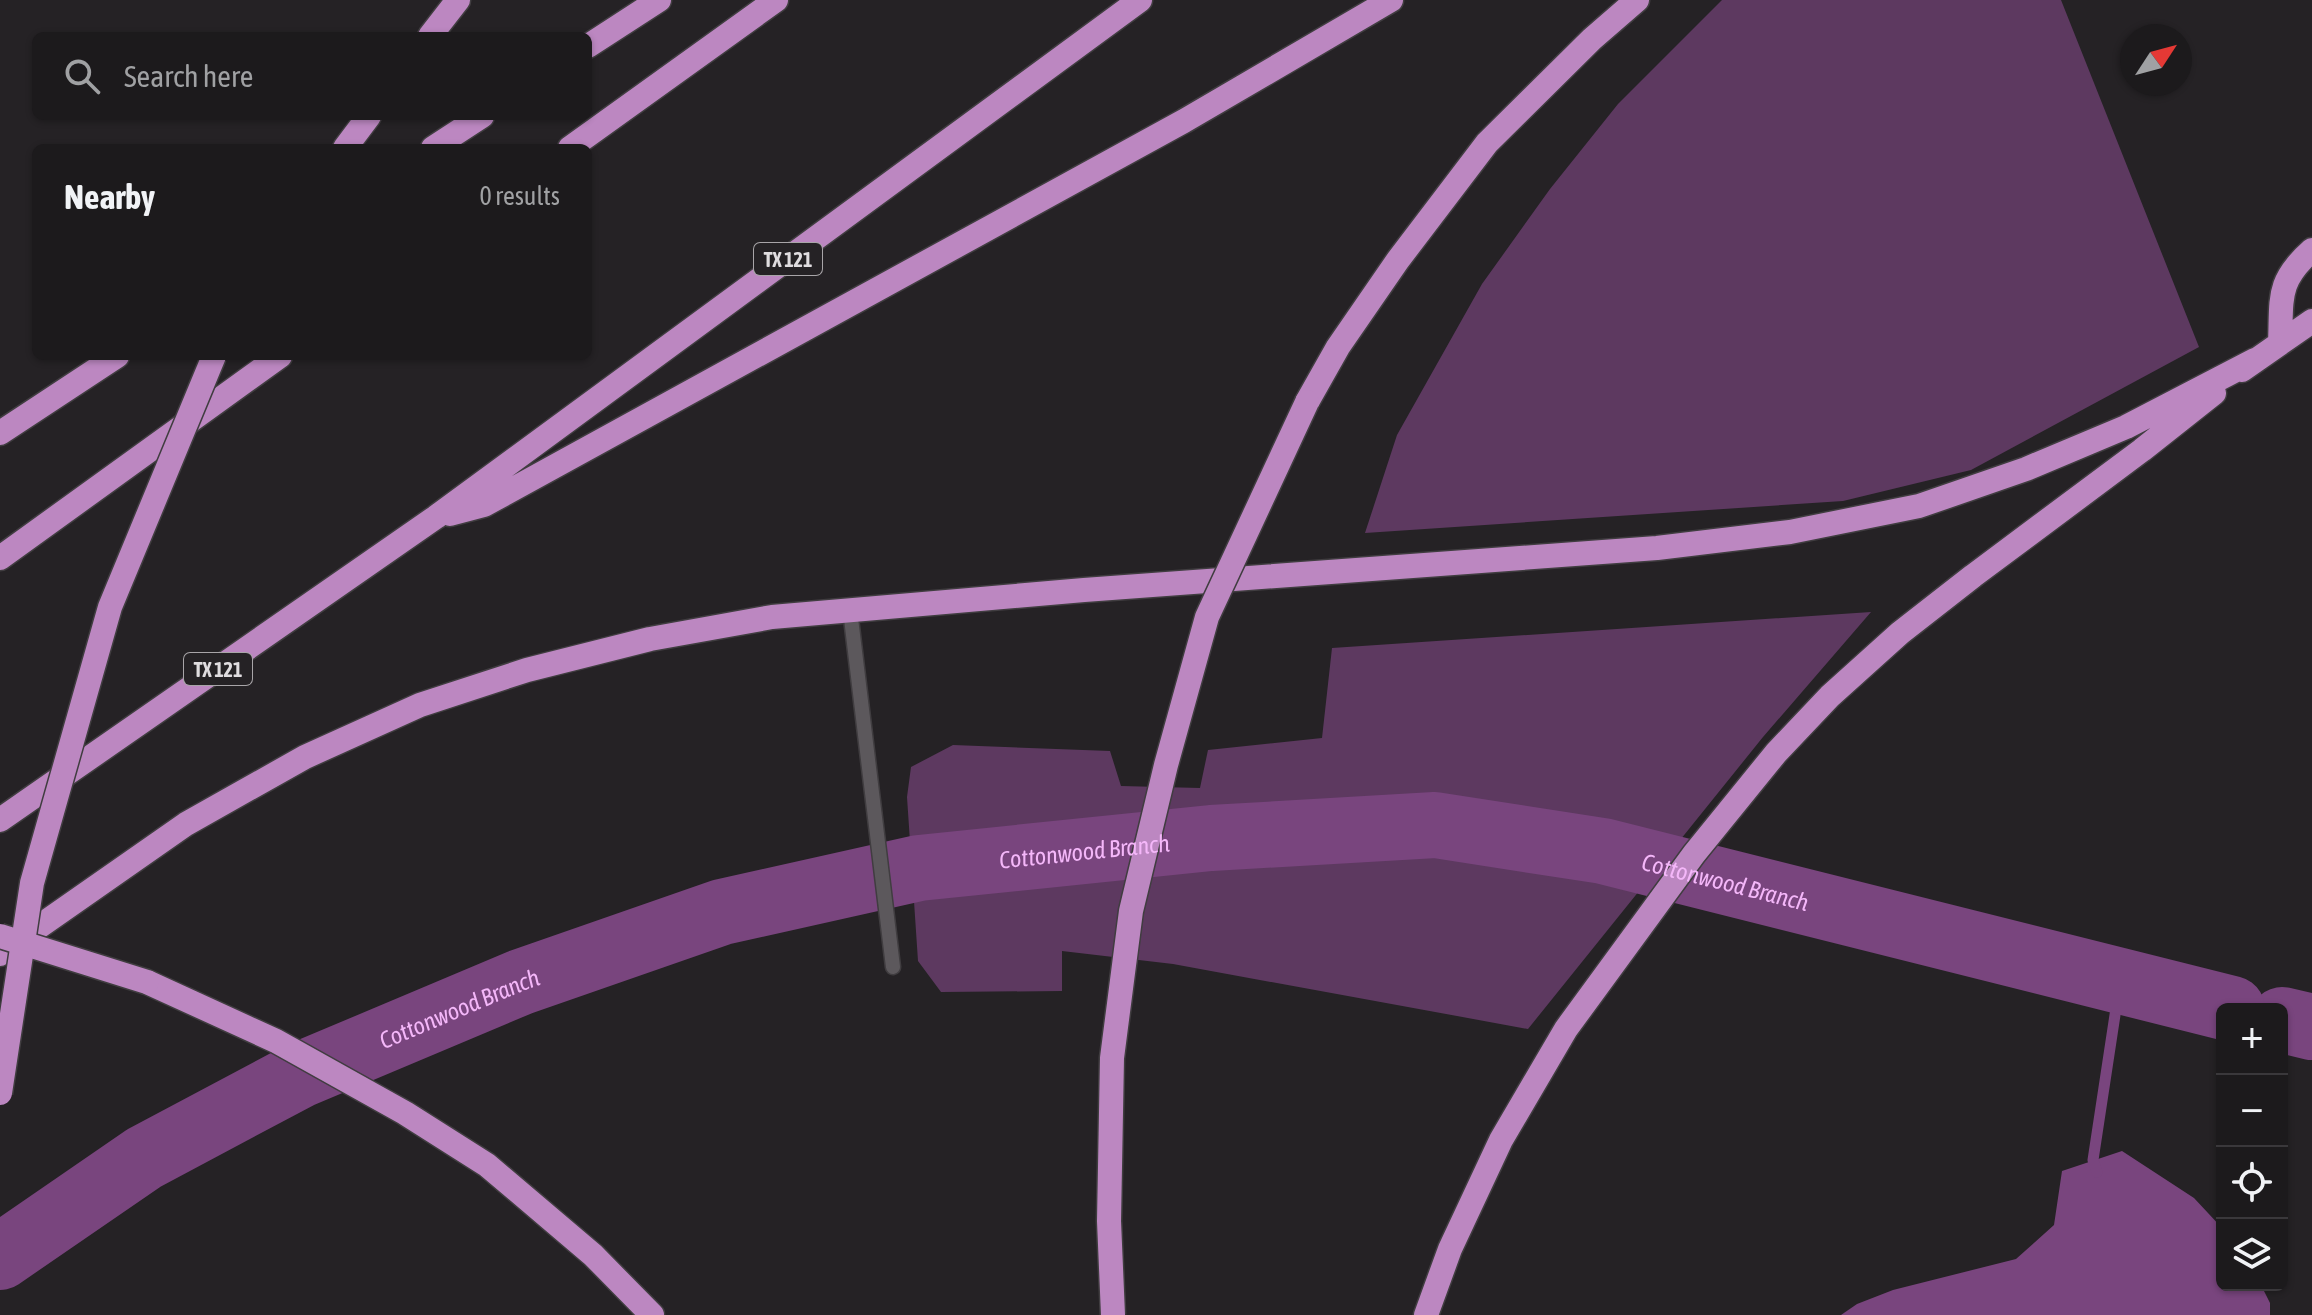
<!DOCTYPE html>
<meta charset="utf-8">
<style>
body{margin:0;font-family:"Asap Condensed",sans-serif;background:#252325;color:#f1f3f6}
.controls{position:absolute;right:24px;bottom:24px;display:grid;overflow:hidden;border-radius:12px;box-shadow:0 2px 6px #0004}
.controls button{width:72px;height:72px;display:grid;place-items:center;padding:0;border:0;border-bottom:2px solid #3a383b;background:#1c1a1c;color:#f1f3f6;font:40px sans-serif}
.compass{position:absolute;left:2120px;top:24px;width:72px;height:72px;border-radius:50%;background:#1c1a1c;box-shadow:0 2px 6px #0004;rotate:54deg}
.list{margin:0;padding:0;list-style:none}
h2{display:flex;justify-content:space-between;align-items:center;height:104px;margin:0;padding:0 32px;font-size:34px}
h2 small{font-size:26px;font-weight:400;color:#a0a1a3}
.icon{flex:none;width:44px;height:44px;fill:none;stroke:currentColor;stroke-width:2;stroke-linecap:round;stroke-linejoin:round}
.map{position:relative;flex:none;width:2312px;height:1315px;overflow:hidden}
.search{position:absolute;background:#1c1a1c;box-shadow:0 2px 6px #0004;left:32px;top:32px;width:560px;height:88px;display:flex;align-items:center;gap:20px;box-sizing:border-box;padding:0 28px;border-radius:12px;color:#a0a1a3;font-size:30px}
.panel{position:absolute;background:#1c1a1c;box-shadow:0 2px 6px #0004;left:32px;top:144px;width:560px;height:216px;border-radius:12px}
.map>svg:first-child{display:block}
.green{fill:#5d3960}
.water{fill:#79457e}
.lines{fill:none;stroke-linecap:round;stroke-linejoin:round}
.stream{stroke:#79457e;stroke-width:11}
.river{stroke:#79457e;stroke-width:66}
.lane-casing{stroke:#403d40;stroke-width:17}
.highway-casing{stroke:#403d40;stroke-width:27}
.lane{stroke:#5c585c;stroke-width:14}
.highway{stroke:#bc87c1;stroke-width:24}
.highway-bridge-casing{stroke:#403d40;stroke-width:27;stroke-linecap:butt}
.highway-bridge{stroke:#bc87c1;stroke-width:24}
.labels{text-anchor:middle;dominant-baseline:central;stroke-width:8;stroke-linejoin:round;paint-order:stroke}
.shield{fill:#252225;stroke:#a8a5a8;stroke-width:2}
.shield-label{font-size:20px;font-weight:bold;fill:#e0dde0}
.water-label{font-size:24px;font-style:italic;fill:#f4b7f9;stroke:#252225}
</style>
<div class="map">
<svg width="2312" height="1315" viewBox="0 0 2312 1315">
<rect width="100%" height="100%" fill="#252225"/>
<path class="green" d="M1722,0h339l138,347 -228,123 -128,31 -478,32 32,-98 85,-151 68,-95 68,-85z
M1871,612l-108,125 -235,292 -355,-65 -111,-13v40l-121,1 -23,-31 -11,-164 4,-30 42,-22 157,6 11,35 79,2 8,-38 114,-12 10,-90z"/>
<path class="water" d="M2122,1151l72,47 28,30v57h39l9,18v12h-429l16,-11 36,-14 123,-31 38,-34 8,-54z"/>
<g class="lines">
<path class="stream" d="M2097,1172l-4,-12 27,-178"/>
<g class="river">
<path d="M2282,1020l30,7"/>
<path id="s1" d="M0,1257l144,-99 156,-83 221,-93 201,-70 197,-44 292,-30 224,-13 168,26 629,158"/>
</g>
<g class="lane-casing">
<path id="lane" d="M850,610l43,357"/>
</g>
<g class="highway-casing">
<path id="highway" d="M430,36l28,-36
M588,46l71,-46
M345,148l24,-32
M433,148l49,-32
M570,148l206,-148
M2280,343c2,-45 -4,-61 32,-93
M2242,370l70,-49
M1307,402l31,-55 60,-87 89,-117 105,-104 45,-39
M0,433l117,-77
M450,514l34,-9 700,-384 207,-121
M0,558l280,-202
M0,820l436,-303 704,-517
M0,954l186,-130 119,-67 115,-52 107,-35 123,-31 122,-22 312,-27 573,-42 133,-16 129,-26 107,-37 100,-42 129,-67
M147,982l129,59 129,72 82,52 106,90 59,60
M1426,1315l24,-66 51,-109 65,-111 128,-175 82,-101 54,-57 70,-63 73,-57 169,-126 72,-57"/>
</g>
<use href="#lane" class="lane"/>
<use href="#highway" class="highway"/>
<g class="highway-bridge-casing">
<path id="highway-bridge" d="M0,936l147,46
M0,1093l32,-210 78,-276 104,-251
M1113,1315l-4,-94 3,-163 19,-147 35,-146 41,-148 100,-215"/>
</g>
<use href="#highway-bridge" class="highway-bridge"/>
</g>
<g class="labels">
<g class="shield">
<rect x="754" y="243" width="68" height="32" rx="6"/>
<rect x="184" y="653" width="68" height="32" rx="6"/>
</g>
<g class="shield-label">
<text x="788" y="259">TX 121</text>
<text x="218" y="669">TX 121</text>
</g>
<g class="water-label">
<text stroke="none"><textPath href="#s1" startOffset="1172">Cottonwood Branch</textPath></text>
<text stroke="none"><textPath href="#s1" startOffset="1820">Cottonwood Branch</textPath></text>
<text stroke="none"><textPath href="#s1" startOffset="524">Cottonwood Branch</textPath></text>
</g>
</g>
</svg>
<div class="controls">
<button>+</button>
<button>−</button>
<button><svg class="icon" aria-label="locate" viewBox="0 0 24 24"><circle cx="12" cy="12" r="6"/><path d="M12 2v4M12 18v4M2 12h4M18 12h4"/></svg></button>
<button><svg class="icon" aria-label="layers" viewBox="0 0 24 24"><path d="M12 4l9 5-9 5-9-5zM3 14l9 5 9-5"/></svg></button>
</div>
<svg class="compass" viewBox="-18 -18 36 36"><path d="M0-13l5 13h-10z" fill="#e53935"/><path d="M0 13l5-13h-10z" fill="#a0a1a3"/></svg>
<div class="search"><svg class="icon" aria-label="search" viewBox="0 0 24 24"><circle cx="10" cy="10" r="6"/><path d="M15 15l6 6"/></svg>Search here</div>
<section class="panel">
<h2>Nearby<small>0 results</small></h2>
<ul class="list">
</ul>
</section>
</div>
